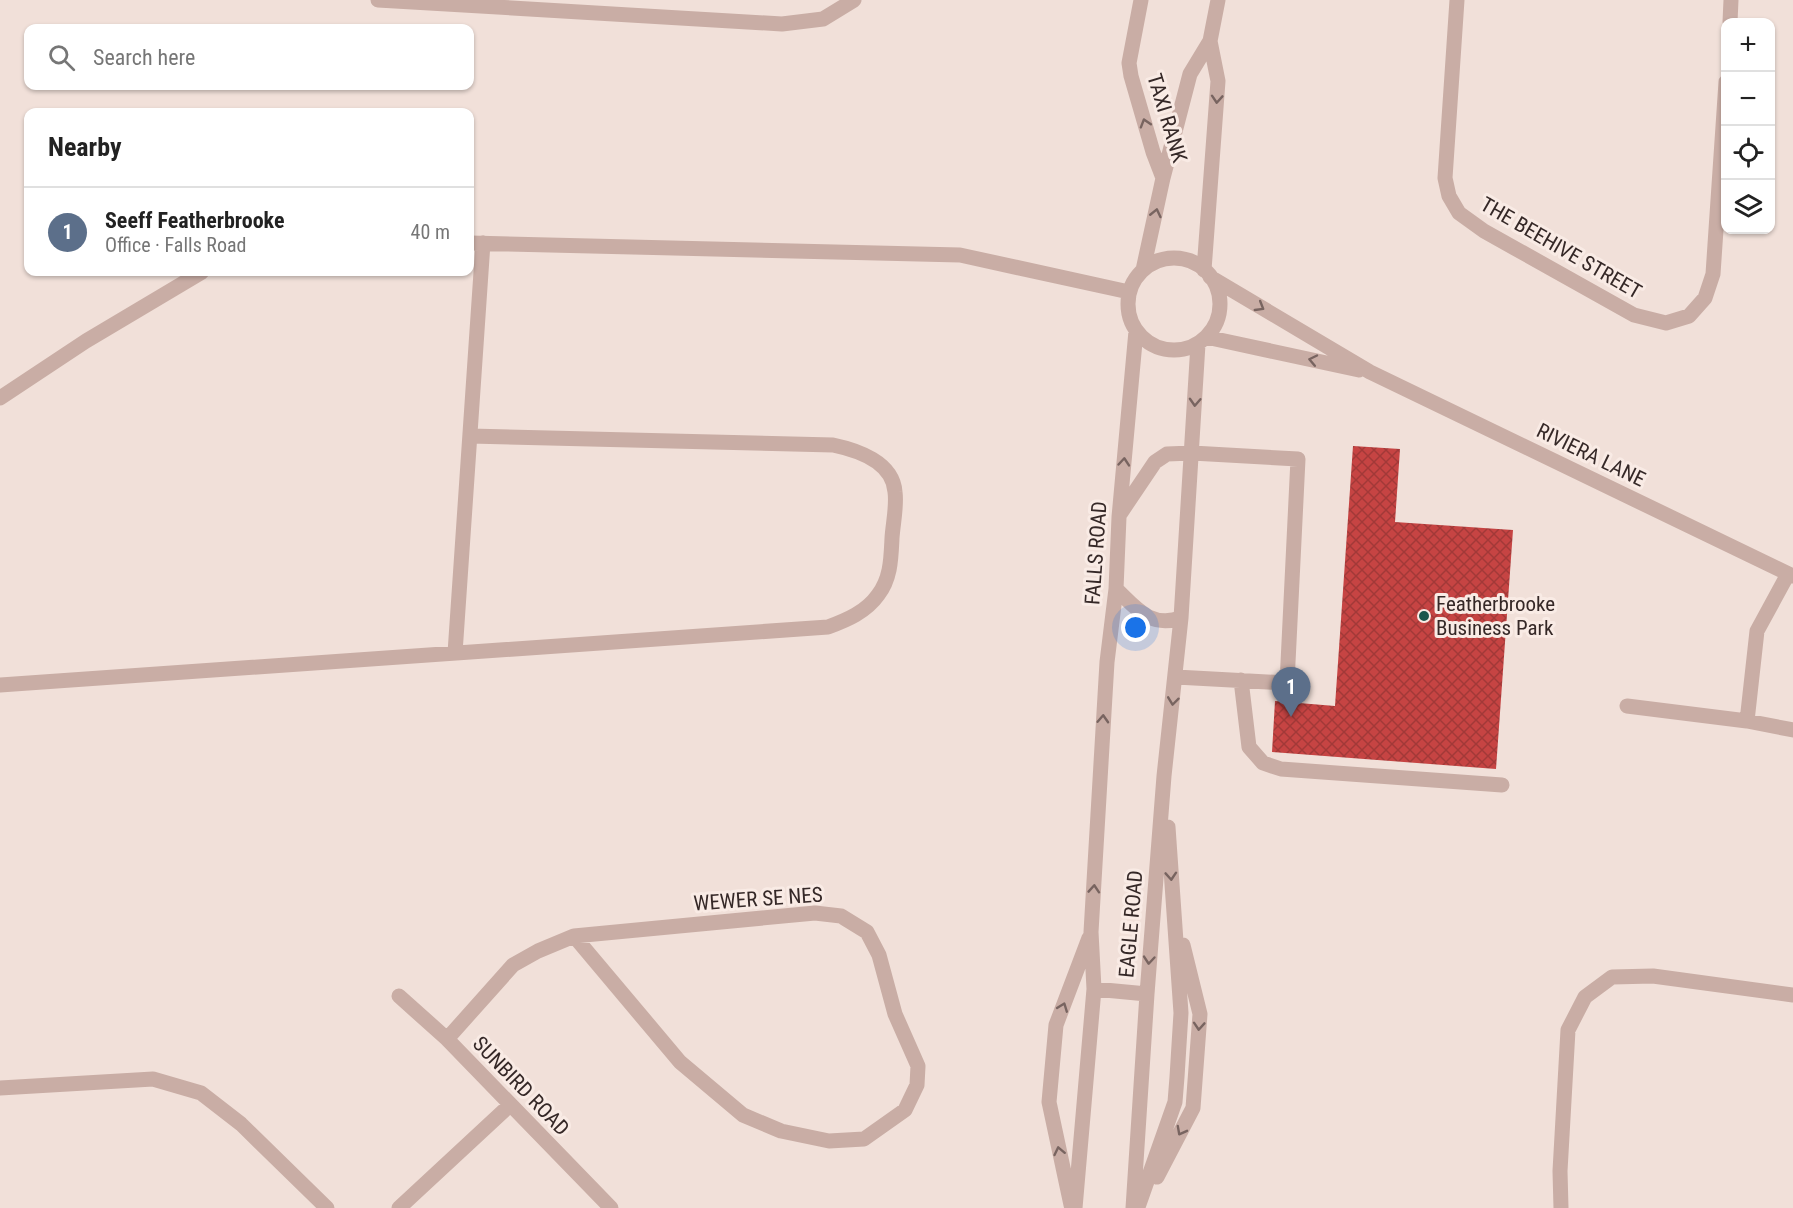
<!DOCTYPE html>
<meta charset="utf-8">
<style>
body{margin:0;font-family:"Roboto Condensed",sans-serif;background:#f6f6f6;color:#222}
.controls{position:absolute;right:18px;top:18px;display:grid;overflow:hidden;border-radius:12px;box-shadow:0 2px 4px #0004}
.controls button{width:54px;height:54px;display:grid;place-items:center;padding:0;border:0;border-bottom:2px solid #e0e0e0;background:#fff;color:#222;font:30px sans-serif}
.you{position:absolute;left:1136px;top:628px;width:21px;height:21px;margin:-15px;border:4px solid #fff;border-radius:50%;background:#1a73e8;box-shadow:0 0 0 9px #1a73e833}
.badge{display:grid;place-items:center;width:39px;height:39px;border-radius:50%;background:#b45309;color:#fff;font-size:20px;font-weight:700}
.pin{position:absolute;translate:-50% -50px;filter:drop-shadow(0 2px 3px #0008)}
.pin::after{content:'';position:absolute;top:32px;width:21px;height:18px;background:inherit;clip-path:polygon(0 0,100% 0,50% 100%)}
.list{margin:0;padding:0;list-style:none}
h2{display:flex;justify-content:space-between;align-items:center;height:78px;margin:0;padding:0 24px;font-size:26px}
h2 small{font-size:20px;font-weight:400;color:#767676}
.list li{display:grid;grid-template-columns:39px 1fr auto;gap:18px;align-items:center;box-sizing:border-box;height:90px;padding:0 24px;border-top:2px solid #e0e0e0}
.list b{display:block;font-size:22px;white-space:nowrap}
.list p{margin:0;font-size:20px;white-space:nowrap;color:#767676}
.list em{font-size:20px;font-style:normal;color:#767676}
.icon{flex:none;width:33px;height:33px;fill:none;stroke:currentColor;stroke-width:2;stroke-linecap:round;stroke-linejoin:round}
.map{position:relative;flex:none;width:1793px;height:1208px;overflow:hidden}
.search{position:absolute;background:#fff;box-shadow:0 2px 4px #0004;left:24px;top:24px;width:450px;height:66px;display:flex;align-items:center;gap:15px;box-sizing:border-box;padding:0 21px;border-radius:12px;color:#767676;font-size:22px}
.panel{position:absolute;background:#fff;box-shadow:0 2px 4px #0004;left:24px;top:108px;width:450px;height:168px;border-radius:12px}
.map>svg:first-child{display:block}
.building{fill:url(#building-cross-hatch)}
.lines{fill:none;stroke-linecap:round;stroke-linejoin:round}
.minor{stroke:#c9ada5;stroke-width:15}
.oneway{stroke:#786460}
.poi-dot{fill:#1c564c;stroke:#f9ebe5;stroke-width:2}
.labels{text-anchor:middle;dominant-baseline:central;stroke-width:6;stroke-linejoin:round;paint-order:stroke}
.street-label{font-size:21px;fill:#352827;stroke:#f9ebe5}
.poi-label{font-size:21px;fill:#352827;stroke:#f9ebe5;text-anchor:start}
</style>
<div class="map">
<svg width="1793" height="1208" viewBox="0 0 1793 1208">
<defs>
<pattern id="building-cross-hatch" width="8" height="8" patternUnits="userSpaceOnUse" patternTransform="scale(1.5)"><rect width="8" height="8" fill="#c64443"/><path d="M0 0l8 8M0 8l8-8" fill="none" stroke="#a23938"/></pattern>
</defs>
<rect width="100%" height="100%" fill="#f1e0d9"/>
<path class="building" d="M1353,446l47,3 -5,73 118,8 -17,239 -224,-17 3,-51 60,5z"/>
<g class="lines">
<path class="minor" d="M378,0l404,24 41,-5 31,-19
M1141,0l-12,63 2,13 22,76 10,26
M1457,0l-12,178 4,18 10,17 25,18 150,84 32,8 23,-7 16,-18 8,-24 13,-192
M1730,22l1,-22
M470,243l490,12 169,37
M1128 304a46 46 0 1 1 92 0a46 46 0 1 1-92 0Z
M1143,270l20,-92 27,-104 20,-33 8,-41
M1204,270l14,-189 -8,-40
M1210,277l160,95 423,204
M1206,337l153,33
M0,398l86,-57 116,-69
M1120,514l35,-52 12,-8 25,-1 106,6 -11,224 -111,-6
M1116,589c21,20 34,39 65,29
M455,653l28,-410
M1241,680l8,67 14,16 18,6 221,16
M0,685l828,-58c19,-7 38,-15 50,-32 13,-17 13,-37 14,-57 1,-15 5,-32 3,-46 -2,-30 -38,-42 -62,-47l-363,-9
M1627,706l120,15 46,9
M1747,721l10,-90 31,-57
M1094,989l53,5
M399,996l48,43 164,169
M447,1039l66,-74 25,-14 36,-15 241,-23 26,3 26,16 12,23 16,59 23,52 -1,19 -12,25 -41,29 -35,2 -48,-10 -38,-16 -63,-53 -106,-126
M0,1088l153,-9 48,14 40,31 86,84
M1157,1177l36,-69 7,-94 -17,-69
M1071,1205l-22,-103 7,-77 33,-87
M1138,1207l37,-105 2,-25 4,-64 -13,-186
M399,1208l111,-103
M1075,1208l19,-219 -3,-57 16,-270 9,-73 3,-72 17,-186
M1133,1208l14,-214 17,-218 17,-158 17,-274
M1561,1208l-1,-37 8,-141 17,-33 27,-20 41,-1 140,19"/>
</g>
<defs><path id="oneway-chevron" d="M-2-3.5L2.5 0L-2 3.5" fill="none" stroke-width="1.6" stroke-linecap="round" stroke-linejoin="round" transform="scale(1.5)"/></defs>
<g class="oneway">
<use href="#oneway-chevron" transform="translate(1217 99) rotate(94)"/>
<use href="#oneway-chevron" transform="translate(1145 123) rotate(-107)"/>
<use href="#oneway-chevron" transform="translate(1156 213) rotate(-77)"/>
<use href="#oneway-chevron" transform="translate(1260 307) rotate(31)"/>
<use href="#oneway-chevron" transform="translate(1313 360) rotate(-168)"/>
<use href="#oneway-chevron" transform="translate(1195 402) rotate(93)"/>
<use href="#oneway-chevron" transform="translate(1124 462) rotate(-85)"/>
<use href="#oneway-chevron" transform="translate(1173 701) rotate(97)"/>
<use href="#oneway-chevron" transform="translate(1103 719) rotate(-87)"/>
<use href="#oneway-chevron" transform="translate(1171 876) rotate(86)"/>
<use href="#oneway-chevron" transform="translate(1094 889) rotate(-86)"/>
<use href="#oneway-chevron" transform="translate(1149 960) rotate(95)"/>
<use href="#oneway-chevron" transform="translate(1063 1007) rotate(-69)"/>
<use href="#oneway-chevron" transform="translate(1199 1026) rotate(94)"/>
<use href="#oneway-chevron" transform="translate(1181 1131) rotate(118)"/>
<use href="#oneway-chevron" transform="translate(1059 1151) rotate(-102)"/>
</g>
<circle class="poi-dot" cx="1424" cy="616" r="6"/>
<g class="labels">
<g class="street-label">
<text transform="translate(1167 118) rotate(73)">TAXI RANK</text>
<text transform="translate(1561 248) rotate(30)">THE BEEHIVE STREET</text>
<text transform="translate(1591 455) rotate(26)">RIVIERA LANE</text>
<text transform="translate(1096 553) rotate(-86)">FALLS ROAD</text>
<text transform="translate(758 899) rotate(-4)">WEWER SE NES</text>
<text transform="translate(1131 924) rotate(-85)">EAGLE ROAD</text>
<text transform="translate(521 1086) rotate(46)">SUNBIRD ROAD</text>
</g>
<g class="poi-label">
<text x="1436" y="604">Featherbrooke<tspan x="1436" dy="24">Business Park</tspan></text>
</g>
</g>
</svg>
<div class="controls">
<button>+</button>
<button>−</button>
<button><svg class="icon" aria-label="locate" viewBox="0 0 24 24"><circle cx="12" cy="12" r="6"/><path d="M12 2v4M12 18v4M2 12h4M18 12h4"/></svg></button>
<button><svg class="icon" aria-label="layers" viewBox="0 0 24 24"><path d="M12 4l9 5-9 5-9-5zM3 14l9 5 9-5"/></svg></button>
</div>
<div class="you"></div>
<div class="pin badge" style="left:1291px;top:717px;background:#5c6f8a">1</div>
<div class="search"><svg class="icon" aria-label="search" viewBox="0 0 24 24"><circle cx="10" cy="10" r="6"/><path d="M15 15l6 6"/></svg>Search here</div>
<section class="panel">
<h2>Nearby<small></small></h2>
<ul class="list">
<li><span class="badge" style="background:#5c6f8a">1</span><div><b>Seeff Featherbrooke</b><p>Office · Falls Road</p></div><em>40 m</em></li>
</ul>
</section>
</div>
